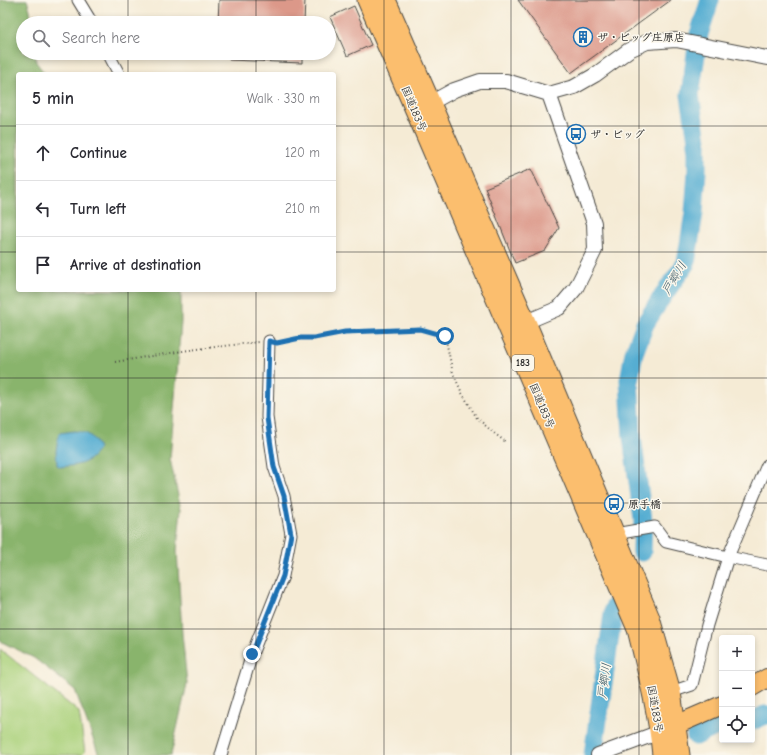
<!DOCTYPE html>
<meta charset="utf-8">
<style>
body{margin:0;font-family:"Comic Neue","Klee One",sans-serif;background:#f2f2f3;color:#2b2b33}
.controls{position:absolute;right:12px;bottom:12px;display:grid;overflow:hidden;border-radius:4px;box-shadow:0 2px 6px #0003}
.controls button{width:36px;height:36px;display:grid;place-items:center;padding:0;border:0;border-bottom:1px solid #e1e1e2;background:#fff;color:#2b2b33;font:20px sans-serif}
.stop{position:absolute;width:12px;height:12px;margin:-9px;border:3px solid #1f6fb2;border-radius:50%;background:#fff}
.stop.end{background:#1f6fb2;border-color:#fff;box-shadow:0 1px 4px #0008}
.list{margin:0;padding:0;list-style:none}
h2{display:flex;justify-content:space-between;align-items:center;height:52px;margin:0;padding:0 16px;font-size:17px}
h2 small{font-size:13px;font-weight:400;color:#7c7c81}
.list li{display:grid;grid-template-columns:26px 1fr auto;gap:12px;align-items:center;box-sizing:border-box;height:56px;padding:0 16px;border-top:1px solid #e1e1e2}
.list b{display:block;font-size:15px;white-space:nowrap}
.list em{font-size:13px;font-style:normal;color:#7c7c81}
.icon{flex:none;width:22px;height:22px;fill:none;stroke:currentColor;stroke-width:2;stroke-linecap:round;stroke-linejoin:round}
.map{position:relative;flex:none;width:767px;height:755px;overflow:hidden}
.search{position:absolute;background:#fff;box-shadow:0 2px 6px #0003;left:16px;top:16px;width:320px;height:44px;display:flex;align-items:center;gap:10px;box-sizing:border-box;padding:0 14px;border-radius:22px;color:#7c7c81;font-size:15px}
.panel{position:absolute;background:#fff;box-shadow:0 2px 6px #0003;left:16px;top:72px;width:320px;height:220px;border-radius:4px}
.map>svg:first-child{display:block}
.green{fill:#acd27d;stroke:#6c7e54}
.forest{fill:#89b46c;stroke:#5a704c}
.water{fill:#55add2;stroke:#406c7e}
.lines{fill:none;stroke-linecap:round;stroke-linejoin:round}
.river{stroke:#55add2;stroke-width:19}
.building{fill:#dc9889}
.minor-casing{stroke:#494844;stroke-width:13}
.tertiary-casing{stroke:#494844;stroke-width:16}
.primary-casing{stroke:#494844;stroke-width:20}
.trunk-casing{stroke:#494844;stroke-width:21}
.path{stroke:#494844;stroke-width:2;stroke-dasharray:1 3;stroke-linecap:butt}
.minor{stroke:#fff;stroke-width:11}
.tertiary{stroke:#fff;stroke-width:14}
.primary{stroke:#fbbe6e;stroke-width:18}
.trunk{stroke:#fbbe6e;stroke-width:19}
.route{stroke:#1f6fb2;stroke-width:5}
.grid{fill:none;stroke:#2b2b2b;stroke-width:1;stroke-opacity:0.55}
.labels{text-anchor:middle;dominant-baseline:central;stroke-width:3;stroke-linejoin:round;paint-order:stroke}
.shield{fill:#fbf7ec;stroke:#696865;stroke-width:1}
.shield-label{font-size:10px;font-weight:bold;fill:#2b2b2b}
.poi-label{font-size:11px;font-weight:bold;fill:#2b2b2b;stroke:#fbf7ec;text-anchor:start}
.street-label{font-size:11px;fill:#2b2b2b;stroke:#fbf7ec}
.water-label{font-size:12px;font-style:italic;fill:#3a5865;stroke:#fbf7ec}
</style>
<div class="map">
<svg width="767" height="755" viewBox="0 0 767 755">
<rect width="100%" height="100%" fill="#fbf7ec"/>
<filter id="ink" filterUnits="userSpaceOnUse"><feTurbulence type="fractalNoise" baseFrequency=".025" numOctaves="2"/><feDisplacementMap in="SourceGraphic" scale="8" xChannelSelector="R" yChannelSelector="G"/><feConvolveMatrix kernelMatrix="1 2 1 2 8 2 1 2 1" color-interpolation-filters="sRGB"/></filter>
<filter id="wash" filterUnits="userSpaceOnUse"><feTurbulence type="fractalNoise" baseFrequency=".012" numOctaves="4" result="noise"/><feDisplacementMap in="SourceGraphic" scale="16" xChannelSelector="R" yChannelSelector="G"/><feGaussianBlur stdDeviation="0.9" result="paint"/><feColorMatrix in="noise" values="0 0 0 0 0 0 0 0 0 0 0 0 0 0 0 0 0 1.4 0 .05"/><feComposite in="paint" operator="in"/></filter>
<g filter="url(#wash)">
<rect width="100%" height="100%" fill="#f5ebd5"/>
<path class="green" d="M0,649l79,63 6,40 -3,3h-82z"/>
<path class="forest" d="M0,0h27l3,10 1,13h-8v30h12l1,9 9,12h-27v216h163v32l-11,137 11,50 -4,42 5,82 5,51 -16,71h-72l-24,-65 -41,-32 -34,-17z"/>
<path class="water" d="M75,431c13,1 18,5 24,17 -10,17 -21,17 -39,19l-3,-2 -1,-14 3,-18z"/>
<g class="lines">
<path class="river" d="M642,552l1,-32 -11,-83 -3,-57 5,-27 11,-29 15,-24 26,-37 8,-50 3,-42v-30l-7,-46 9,-61 11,-34
M752,721l13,-6h2
M696,736l23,-11 3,1
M593,755l21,-148"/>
</g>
<g id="blocks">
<path class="building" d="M219,0h86l-1,23h-86z
M518,0h153l-100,73z
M354,6l17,39 -24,11 -17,-39z
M229,53h73v10l-73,-3z
M531,169l28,59 -14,23 -30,12 -30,-75z"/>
</g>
</g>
<g filter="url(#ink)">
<use href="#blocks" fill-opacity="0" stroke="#494844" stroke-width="1"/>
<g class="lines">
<g class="minor-casing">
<path id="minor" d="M78,0l14,23
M108,53l11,21
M615,534l40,-7 11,15 62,15 39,8
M671,692l21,-7 15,-60 21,-68 39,-92
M221,755l31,-101 31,-78 8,-42 -7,-38 -10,-29 -7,-50 2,-76"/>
</g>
<g class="tertiary-casing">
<path id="tertiary" d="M423,107l31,-17 26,-9h26l43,13 25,-7 21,-12 34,-25 18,-8 29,-2 91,18
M526,322l33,-14 17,-20 19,-38 -1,-27 -45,-129
M598,755l62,-23"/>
</g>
<g class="primary-casing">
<path id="primary" d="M752,687l15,-9
M662,731l60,-26"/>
</g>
<g class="trunk-casing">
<path id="trunk" d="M367,0l48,110 222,519c10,41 21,83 25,126
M386,0l140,322 124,296 21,74 9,63"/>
</g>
<path class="path" d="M279,343l21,-5h14l31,-6 27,-1 48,-2 25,7 8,37 9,20 15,25 18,16 11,8
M115,362l74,-12 70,-8"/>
<use href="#minor" class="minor"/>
<use href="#tertiary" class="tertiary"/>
<use href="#primary" class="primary"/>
<use href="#trunk" class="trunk"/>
</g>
</g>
<g class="lines" filter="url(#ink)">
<path class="route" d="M252,654l31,-78 8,-42 -7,-38 -10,-29 -7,-49 2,-77 8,2 23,-5h14l31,-6 27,-1 48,-2 25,7"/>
</g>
<path class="grid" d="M128,0v23M256,0v23M384,0v755M511,0v755M639,0v755M128,53v21M256,53v21M0,126h18M334,126h433M0,252h18M334,252h433M128,290v465M256,290v465M0,378h767M0,503h767M0,629h767"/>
<defs>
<g id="building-ring" transform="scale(1)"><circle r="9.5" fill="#fbf7ec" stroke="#1f6fb2" stroke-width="1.5"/><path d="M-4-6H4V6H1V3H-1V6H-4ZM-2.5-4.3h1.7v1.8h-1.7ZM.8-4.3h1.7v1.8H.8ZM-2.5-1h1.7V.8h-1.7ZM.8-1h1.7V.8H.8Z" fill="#1f6fb2"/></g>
<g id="bus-ring" transform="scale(1)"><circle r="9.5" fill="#fbf7ec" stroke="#1f6fb2" stroke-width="1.5"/><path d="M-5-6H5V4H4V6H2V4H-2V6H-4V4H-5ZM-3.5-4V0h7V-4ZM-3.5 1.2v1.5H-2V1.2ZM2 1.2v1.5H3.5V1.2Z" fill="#1f6fb2"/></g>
</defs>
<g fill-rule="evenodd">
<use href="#building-ring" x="583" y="37"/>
<use href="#bus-ring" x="576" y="134"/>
<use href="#bus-ring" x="614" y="504"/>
</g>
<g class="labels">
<rect class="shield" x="512" y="355" width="22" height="16" rx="3"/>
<g class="shield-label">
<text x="523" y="363">183</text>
</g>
<g class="poi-label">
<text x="597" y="37">ザ・ビッグ庄原店</text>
<text x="590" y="134">ザ・ビッグ</text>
<text x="628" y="504">原手橋</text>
</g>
<g class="street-label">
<text transform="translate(414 109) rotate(67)">国道183号</text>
<text transform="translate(542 406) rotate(67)">国道183号</text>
<text transform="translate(655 709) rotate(80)">国道183号</text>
</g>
<g class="water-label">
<text transform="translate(674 278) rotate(-59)">戸郷川</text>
<text transform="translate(604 681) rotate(-82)">戸郷川</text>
</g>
</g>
</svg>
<div class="controls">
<button>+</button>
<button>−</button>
<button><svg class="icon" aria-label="locate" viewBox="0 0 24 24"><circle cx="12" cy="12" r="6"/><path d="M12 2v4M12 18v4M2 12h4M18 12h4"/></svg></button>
</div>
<div class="stop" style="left:445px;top:336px"></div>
<div class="stop end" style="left:252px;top:654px"></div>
<div class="search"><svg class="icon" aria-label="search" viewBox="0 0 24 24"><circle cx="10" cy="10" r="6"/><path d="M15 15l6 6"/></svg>Search here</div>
<section class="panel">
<h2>5 min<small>Walk · 330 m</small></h2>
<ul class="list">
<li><svg class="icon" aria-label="ahead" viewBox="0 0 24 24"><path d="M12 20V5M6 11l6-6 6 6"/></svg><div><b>Continue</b></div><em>120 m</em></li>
<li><svg class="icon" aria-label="left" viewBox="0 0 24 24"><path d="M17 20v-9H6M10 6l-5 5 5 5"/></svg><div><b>Turn left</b></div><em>210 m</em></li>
<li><svg class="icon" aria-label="arrive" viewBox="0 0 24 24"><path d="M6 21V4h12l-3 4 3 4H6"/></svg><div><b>Arrive at destination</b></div></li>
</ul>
</section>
</div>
